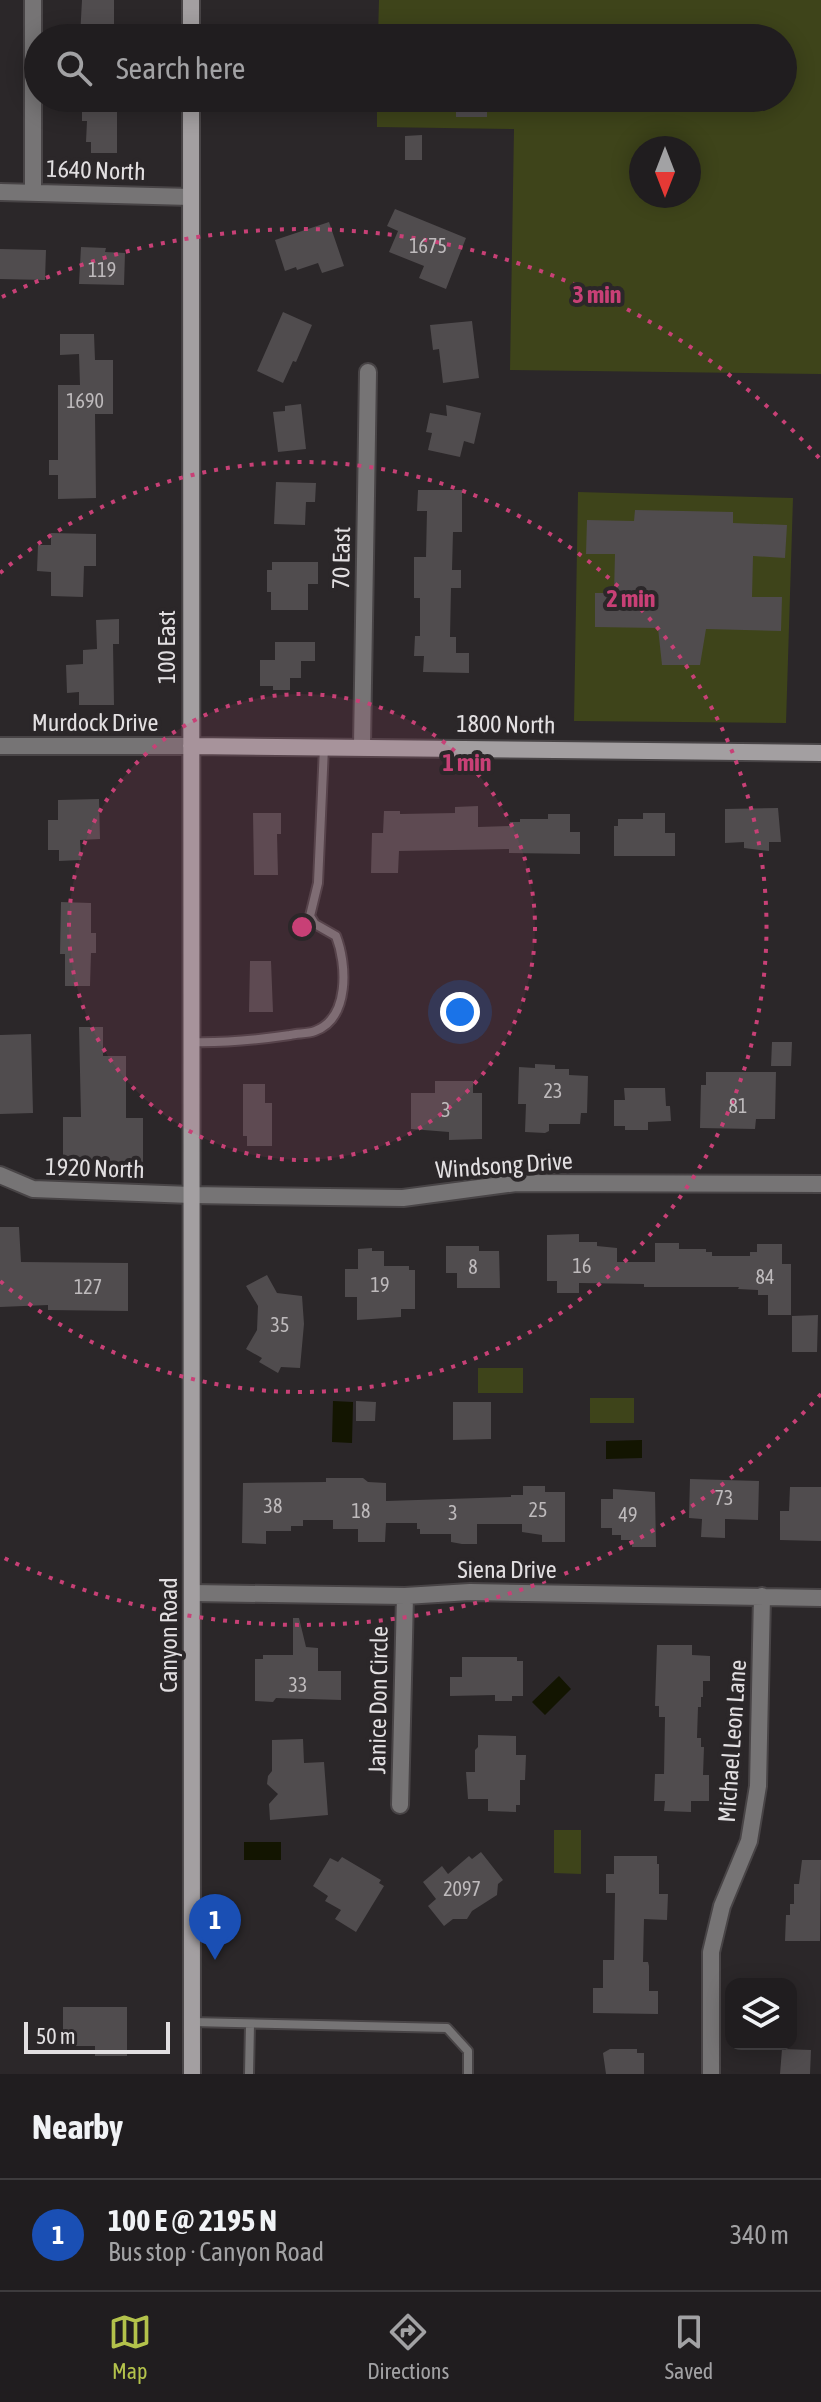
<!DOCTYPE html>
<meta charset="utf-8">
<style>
body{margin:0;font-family:"Asap Condensed",sans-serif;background:#282628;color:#f1f3f6}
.controls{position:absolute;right:24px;bottom:24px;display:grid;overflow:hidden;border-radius:16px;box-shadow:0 4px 20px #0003}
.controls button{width:72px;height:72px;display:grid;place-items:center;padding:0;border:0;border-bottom:2px solid #3d3b3d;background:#201d1f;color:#f1f3f6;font:40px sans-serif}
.compass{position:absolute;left:629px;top:136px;width:72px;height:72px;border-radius:50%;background:#201d1f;box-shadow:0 4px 20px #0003;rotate:180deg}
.scale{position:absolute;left:24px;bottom:20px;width:146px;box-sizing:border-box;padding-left:8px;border:4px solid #e2dfe1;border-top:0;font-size:22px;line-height:28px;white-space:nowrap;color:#e2dfe1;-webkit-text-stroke:6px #2b2729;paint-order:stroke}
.you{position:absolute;left:460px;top:1012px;width:28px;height:28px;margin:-20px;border:6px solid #fff;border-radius:50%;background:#1a73e8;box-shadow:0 0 0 12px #1a73e833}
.badge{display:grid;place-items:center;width:52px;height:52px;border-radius:50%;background:#b3c24b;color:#fff;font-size:26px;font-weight:700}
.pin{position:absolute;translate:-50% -66px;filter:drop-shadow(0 2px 4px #0008)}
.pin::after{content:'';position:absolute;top:42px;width:28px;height:24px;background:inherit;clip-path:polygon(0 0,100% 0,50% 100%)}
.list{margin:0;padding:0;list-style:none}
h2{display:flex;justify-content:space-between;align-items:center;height:104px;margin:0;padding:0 32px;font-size:34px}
h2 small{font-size:26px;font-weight:400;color:#a2a2a4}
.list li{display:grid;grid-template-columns:52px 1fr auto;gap:24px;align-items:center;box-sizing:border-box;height:112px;padding:0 32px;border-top:2px solid #3d3b3d}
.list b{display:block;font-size:30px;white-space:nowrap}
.list p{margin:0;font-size:26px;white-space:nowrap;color:#a2a2a4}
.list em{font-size:26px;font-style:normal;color:#a2a2a4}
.icon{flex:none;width:44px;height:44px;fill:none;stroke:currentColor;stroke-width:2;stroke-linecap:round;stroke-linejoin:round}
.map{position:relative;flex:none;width:821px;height:2074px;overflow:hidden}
.search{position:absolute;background:#201d1f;box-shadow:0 4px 20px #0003;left:24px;right:24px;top:24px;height:88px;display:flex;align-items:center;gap:20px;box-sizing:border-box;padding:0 28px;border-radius:44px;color:#a2a2a4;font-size:30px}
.sheet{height:216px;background:#201d1f}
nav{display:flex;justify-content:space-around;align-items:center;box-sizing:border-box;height:112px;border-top:2px solid #3d3b3d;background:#201d1f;font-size:22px;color:#a2a2a4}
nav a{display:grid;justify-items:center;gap:4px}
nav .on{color:#b3c24b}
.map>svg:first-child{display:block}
.green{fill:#3e441a;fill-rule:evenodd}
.water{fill:#131501}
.building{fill:#504c4e}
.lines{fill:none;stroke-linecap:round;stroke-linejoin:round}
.lane-casing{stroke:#484446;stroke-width:12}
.street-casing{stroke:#484446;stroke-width:20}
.secondary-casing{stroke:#484446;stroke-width:20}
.lane{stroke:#767475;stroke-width:8}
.street{stroke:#767475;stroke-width:16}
.secondary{stroke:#a39fa1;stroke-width:16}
.ring{fill:none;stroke:#c84076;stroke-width:4;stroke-dasharray:4 8}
.labels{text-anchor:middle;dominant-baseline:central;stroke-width:8;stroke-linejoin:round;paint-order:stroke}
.number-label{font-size:20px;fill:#bebabc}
.street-label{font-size:24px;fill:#e2dfe1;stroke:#2b2729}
.centre{fill:#c84076;stroke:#2b2729;stroke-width:4}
.ring-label{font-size:24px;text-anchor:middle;font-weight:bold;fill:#c84076;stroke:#2b2729;stroke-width:8;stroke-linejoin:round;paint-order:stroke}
</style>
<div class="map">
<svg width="821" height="2074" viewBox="0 0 821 2074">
<rect width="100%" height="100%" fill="#2b2729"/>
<path class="green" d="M379,0h442v374l-311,-4 4,-241 -137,-2v-29h406v-60h-405zM641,148h48v48h-48z
M578,492l215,6 -7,225 -212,-2z
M478,1368h45v25h-45z
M590,1398h44v25h-44z
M554,1830h27v44l-27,-1z"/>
<path class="water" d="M333,1401l20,1 -1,41 -20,-1z
M642,1440v18l-36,1v-18z
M559,1676l12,13 -26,26 -13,-13z
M244,1842h37v18h-37z"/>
<path class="building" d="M82,0h32v38l-34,-1z
M456,98h31v19h-31z
M82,101h35v52h-26v-11h-5l1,-21h-5z
M422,135v25h-17v-24z
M395,209l71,29 -20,51 -27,-11 5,-12 -35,-14 9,-21 -11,-5z
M329,222l15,44 -22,7 -4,-10 -21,7 -1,-3 -11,4 -10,-31z
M81,247l25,1 -1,4 20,1 -1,32 -45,-1z
M0,249l46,1 -1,30 -45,-1z
M283,312l29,13 -16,37 -3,-1 -10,22 -26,-12z
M472,321l7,57 -36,5 -4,-34 -6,1 -3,-25z
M60,334h34l1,26h18v54h-18l1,84 -38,1v-24h-9v-15h9v-75h22l-1,-31 -19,1z
M301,404l5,45 -28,3 -5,-40 12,-1v-5z
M446,405l35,8 -7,31 -10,-3 -4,16 -32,-7 4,-17 -6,-1 4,-19 17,3z
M276,482l40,1 -1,19h-9l-1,23 -31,-1z
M418,490h44v42h-9l-1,38h9v18h-10l-1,49h6v16h13v20l-46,-1 1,-16h-10l1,-20h5v-38h-6v-41h12l1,-46h-10z
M635,510l98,2v11l54,2 -2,33 -32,-2 -1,41h30l-1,34 -75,-2 -6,36h-38l-4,-37 -63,-1v-34h19l1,-39h-29l1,-34 47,1z
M51,533l45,1v32h-12l-1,31 -32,-1v-24l-14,-1 1,-26h13z
M272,562h46v22h-10v26h-37v-18h-4v-22h5z
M119,619v25h-6l1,61h-35v-13l-12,1 -1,-28 17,-1v-14l14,-1 -1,-29z
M275,642h40v19h-14v17h-11v12h-17v-4h-13v-26h15z
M99,799l1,40 -20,1 1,20 -22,1v-11h-11v-30h10v-20z
M478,806v21l31,-1 1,-4h10v-3h28v-5h22v18h10v22l-71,-1v-4l-110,2 -1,22h-27l1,-40h11l1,-22h16v3l55,-1v-6z
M778,808l3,34h-12v9l-25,-3v-6l-19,1v-34z
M253,813h28v21h-4l1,41h-24z
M643,813h22v20h10v23h-61v-30h4v-7h25z
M61,902l30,1v30h5v20h-5l-1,33h-25v-32h-5z
M250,961h21l2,51h-24z
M79,1027h24v29h23v62h17v48h-80v-49h18z
M31,1034l2,79 -33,1v-79z
M772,1042h20l-1,24h-20z
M535,1064l20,1v4h14v6l19,1 -1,37h-6l-1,11h-31v7l-4,2 -20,-1 1,-28h-8l1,-37 16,1z
M706,1072h70l-1,47h-19l-1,10 -55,-1 1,-43h5z
M435,1081h38v12h9v46l-33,1v-8l-38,-3v-36h24z
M243,1084h22v19h7v43h-25v-10h-4z
M624,1088h41l1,18h4l1,15 -23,1v8h-23v-4h-11v-26h11z
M0,1227h19l2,35 107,1v48l-80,-1v-5l-48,2z
M579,1234v8h18v4l20,2v14h38v-19h24v6h27v3h6v4h38v-4h7v-8h25v20h9v51h-23v-20h-10v-5l-20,-1 1,-2h-95v-3l-65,-1v10h-22v-12h-10v-46z
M446,1246h33v5h20l1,37h-43v-15h-11z
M372,1248v3h12v15h25v4h6v39h-14v8l-44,3v-23h-12v-28h13v-20z
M267,1275l10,18 25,3 2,28 -4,44 -19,-1 -3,6 -19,-11 3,-4 -16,-9 11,-19 1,-24 -12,-20z
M818,1315l-1,37h-25v-36z
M356,1401l20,1 -1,19h-19z
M453,1402h38v37l-38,1z
M326,1478h37l5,4 18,1v18l125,-4v-2h12v-9h22v6h20v50h-23v-7l-20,-3v-8h-45v20h-15l-11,-2v-8h-31v-5h-3v-6h-31l-1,19h-27v-13h-25v-9h-30v6h-12v5h-25v13l-24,-1 1,-60 83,-1z
M690,1479l69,2 -1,39 -33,-1v19l-24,-1 1,-18 -13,-1z
M790,1487h31v54l-41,-1v-29h9z
M613,1489l42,3 1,55h-24v-7h-11v-5h-9v-7h-11v-29h12z
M293,1618h6l7,29 12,1v23h23v29l-65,-2 -3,4 -18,-1v-42h8v-4h30z
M657,1645h35v10l18,1v25h-7v16h-2v10h-3l-1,31h4v9h3l-1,28h6v26h-18v11l-27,-1 1,-10h-11l1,-27h9l1,-57h-6v-11h-4z
M462,1657h55v4h6v35h-11v5h-17v-6l-45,1v-19h12z
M478,1735l38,1v19h10l-1,25h-5v25h-4v7l-28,-1v-12h-20l-2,-27h9v-22l3,-3z
M303,1739l1,24 20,-1 4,53 -58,5 -1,-16 9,-10 -11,-10 1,-8 4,-5v-31z
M481,1852l22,28 -5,4 -1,11 -25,16 -5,8h-14l-9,7 -16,-20 8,-7 -13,-17 19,-16 6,8 21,-18 3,3z
M614,1856h43v8h2v30h9l-1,26 -23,-1 -1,43h5l1,4v25h9v23l-65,-1v-25h10v-28h11l1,-67h-9v-19h8z
M342,1857l39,23 -2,3 5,3 -28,46 -21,-13 6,-9 -16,-9 3,-5 -15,-10 17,-28 8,4z
M802,1860h19l-1,81h-35l1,-26h4v-11h4v-20h5z
M63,2007h64v49h-32v-10h-32z
M610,2049h27v4h7v21h-38l-3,-21z
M782,2049l29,1 -1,24h-30z"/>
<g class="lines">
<g class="lane-casing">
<path id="lane" d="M189,1042c34,1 67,-2 101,-7 8,-2 17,-1 25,-4 35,-13 32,-67 21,-95l-21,-12 -5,-8 8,-33 6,-136
M192,2022l255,6 21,23v23
M249,2074l1,-50"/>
</g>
<g class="street-casing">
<path id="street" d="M0,192l191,5
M33,192v-192
M0,746h191
M362,746l6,-374
M0,1175l33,14 158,6 212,3 113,-15 305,1
M192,1593l213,3 65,-4 351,6
M400,1805l5,-209
M711,2074v-122l11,-46 27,-65 9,-55 4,-190"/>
</g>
<g class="secondary-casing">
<path id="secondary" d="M191,38v-38
M191,98l1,1976
M191,746l630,7"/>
</g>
<use href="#lane" class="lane"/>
<use href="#street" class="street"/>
<use href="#secondary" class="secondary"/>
</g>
<circle cx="302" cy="927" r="233" fill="#c84076" fill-opacity=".12"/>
<g class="ring">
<circle cx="302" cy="927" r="233"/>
<path d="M0 573A465 465 0 1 1 0 1281"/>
<path d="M821 1394A698 698 0 0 1 2 1557M2 297A698 698 0 0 1 821 460"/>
</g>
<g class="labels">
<g class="number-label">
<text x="428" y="245">1675</text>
<text x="102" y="269">119</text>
<text x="85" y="400">1690</text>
<text x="553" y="1090">23</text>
<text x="738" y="1105">81</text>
<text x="446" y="1109">3</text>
<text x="582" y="1265">16</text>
<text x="473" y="1266">8</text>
<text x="765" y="1276">84</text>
<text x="380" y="1284">19</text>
<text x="88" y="1286">127</text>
<text x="280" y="1324">35</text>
<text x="724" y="1497">73</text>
<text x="273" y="1505">38</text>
<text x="538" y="1509">25</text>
<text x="361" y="1510">18</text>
<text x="453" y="1512">3</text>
<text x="628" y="1514">49</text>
<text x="298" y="1684">33</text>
<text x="462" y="1888">2097</text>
</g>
<g class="street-label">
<text transform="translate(96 170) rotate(2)">1640 North</text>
<text transform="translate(341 558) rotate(-89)">70 East</text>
<text transform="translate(166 647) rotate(-90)">100 East</text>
<text x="95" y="722">Murdock Drive</text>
<text transform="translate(506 724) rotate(1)">1800 North</text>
<text transform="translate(504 1165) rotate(-4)">Windsong Drive</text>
<text transform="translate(95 1168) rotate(2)">1920 North</text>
<text x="507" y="1569">Siena Drive</text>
<text transform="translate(168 1635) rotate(-90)">Canyon Road</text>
<text transform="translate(378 1700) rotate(-89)">Janice Don Circle</text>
<text transform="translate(732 1741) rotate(-86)">Michael Leon Lane</text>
</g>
</g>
<circle cx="302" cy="927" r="12" class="centre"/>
<g class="ring-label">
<text x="597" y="303">3 min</text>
<text x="631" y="607">2 min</text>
<text x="467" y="771">1 min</text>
</g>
</svg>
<div class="controls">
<button><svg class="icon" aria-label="layers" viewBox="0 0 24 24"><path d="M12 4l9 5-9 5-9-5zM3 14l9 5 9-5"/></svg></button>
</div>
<svg class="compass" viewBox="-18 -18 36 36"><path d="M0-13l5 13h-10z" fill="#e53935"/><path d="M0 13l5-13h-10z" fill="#a2a2a4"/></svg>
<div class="scale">50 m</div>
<div class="you"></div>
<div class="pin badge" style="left:215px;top:1960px;background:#1a4fb4">1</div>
<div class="search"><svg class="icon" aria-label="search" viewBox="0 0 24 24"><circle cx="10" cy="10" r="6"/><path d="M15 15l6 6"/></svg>Search here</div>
</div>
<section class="sheet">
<h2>Nearby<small></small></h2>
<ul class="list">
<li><span class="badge" style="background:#1a4fb4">1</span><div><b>100 E @ 2195 N</b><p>Bus stop · Canyon Road</p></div><em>340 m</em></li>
</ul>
</section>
<nav>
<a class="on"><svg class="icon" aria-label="map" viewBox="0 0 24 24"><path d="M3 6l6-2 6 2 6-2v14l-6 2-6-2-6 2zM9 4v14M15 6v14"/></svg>Map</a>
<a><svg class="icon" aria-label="directions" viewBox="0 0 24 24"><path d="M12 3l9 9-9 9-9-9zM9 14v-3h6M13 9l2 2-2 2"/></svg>Directions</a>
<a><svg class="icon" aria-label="saved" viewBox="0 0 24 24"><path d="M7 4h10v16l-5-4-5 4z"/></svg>Saved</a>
</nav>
